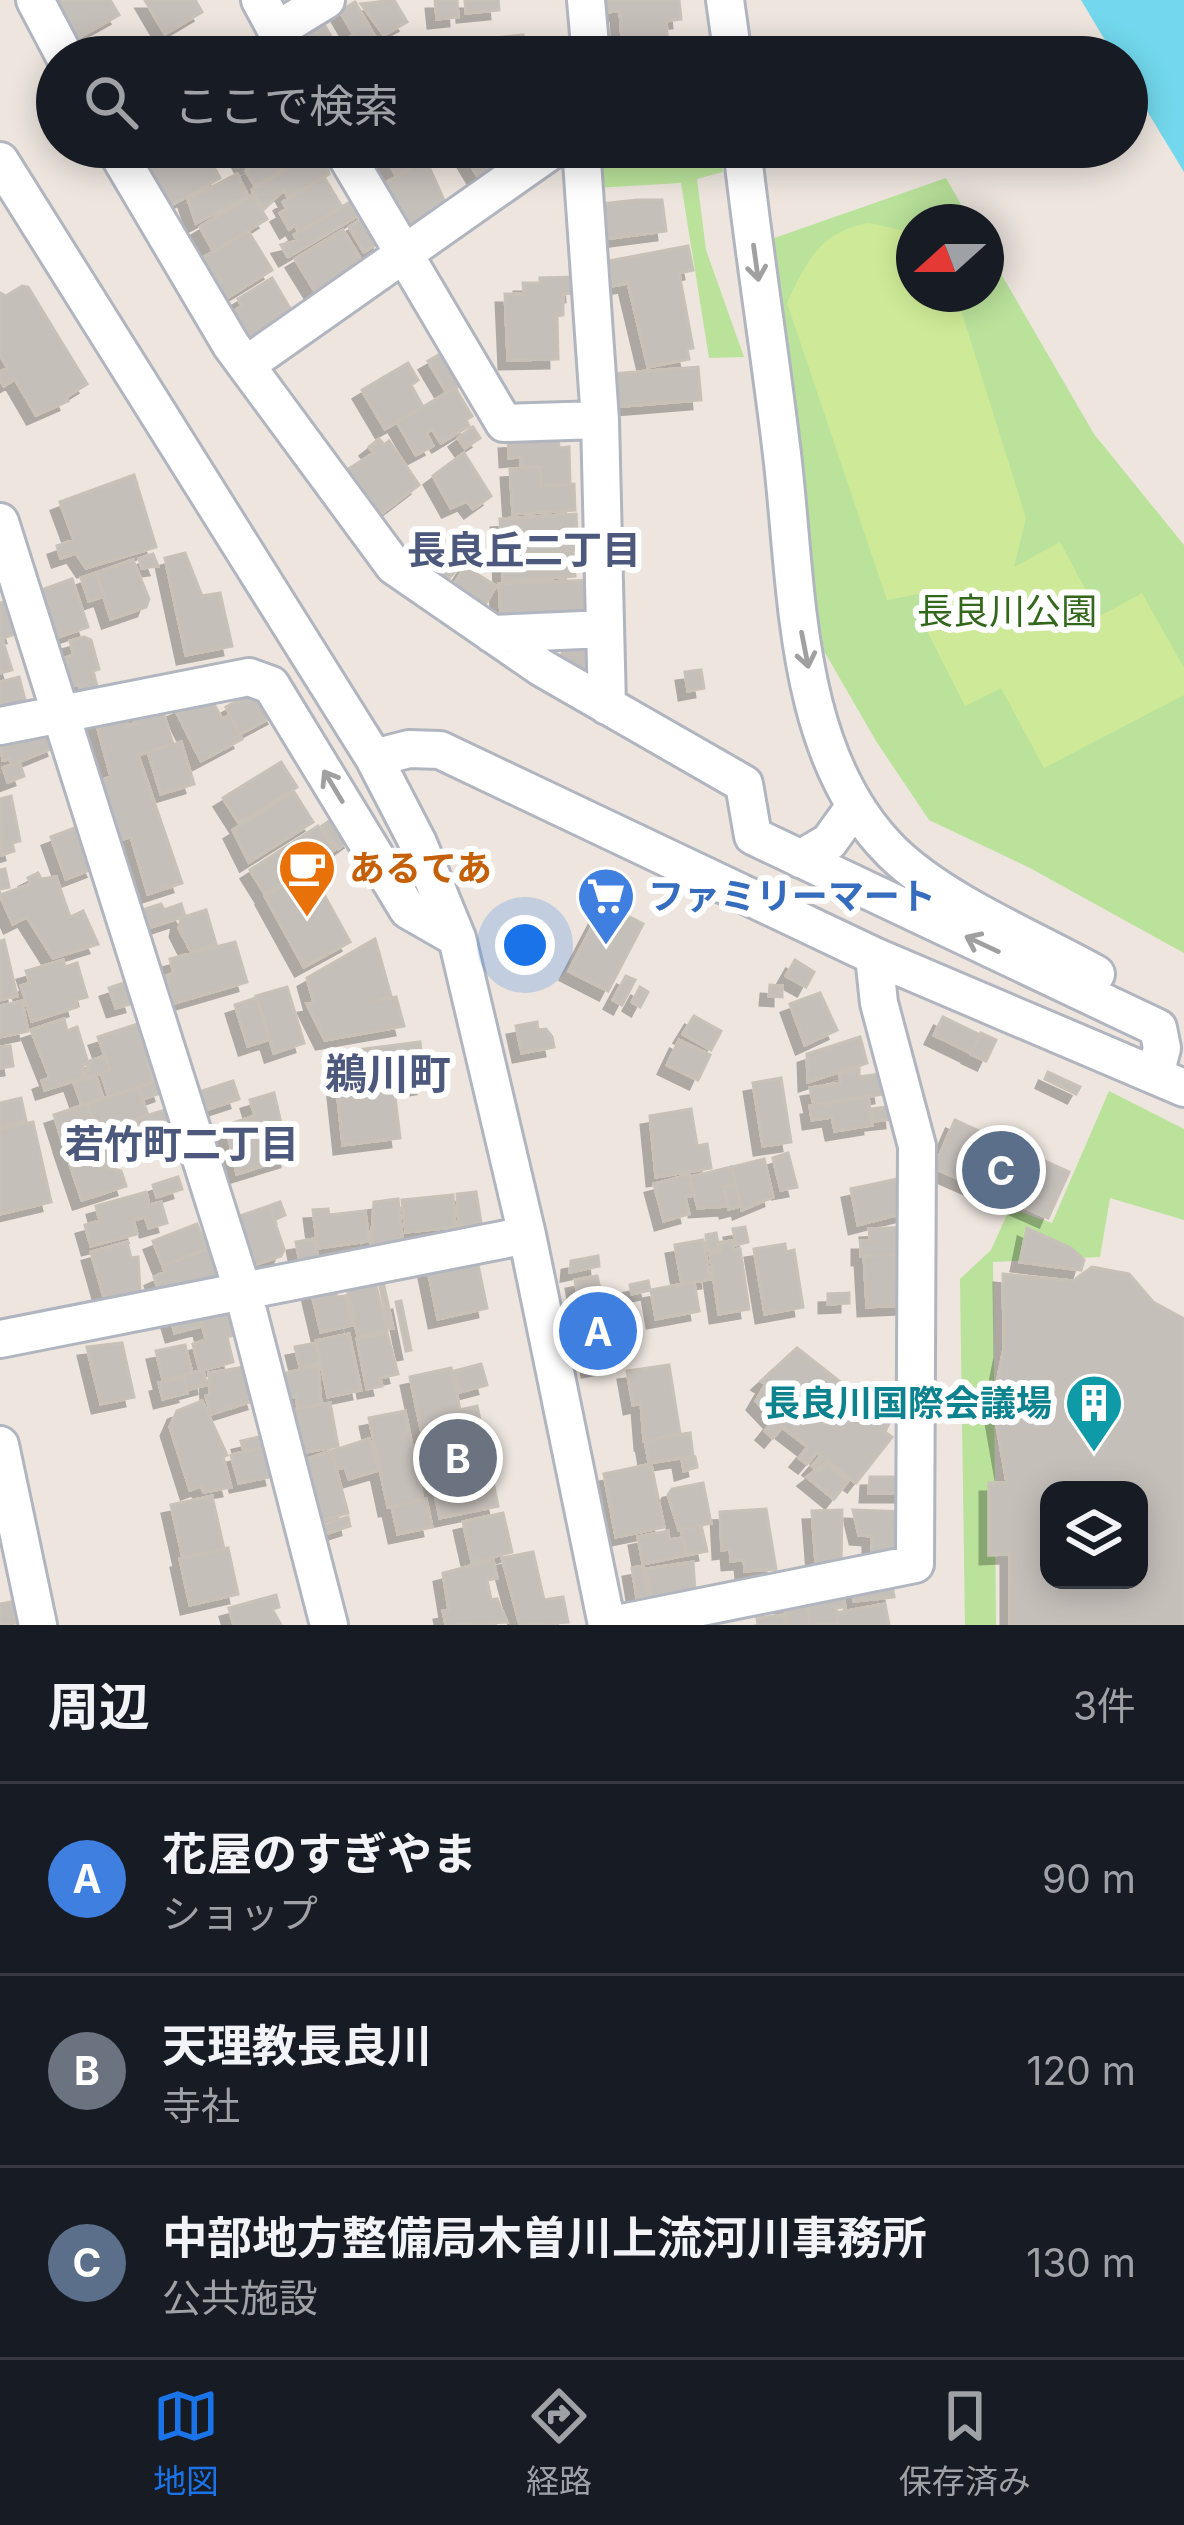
<!DOCTYPE html>
<html lang="ja">
<meta charset="utf-8">
<style>
body{margin:0;font-family:Inter,"Noto Sans JP",sans-serif;background:#242831;color:#f1f3f6}
.controls{position:absolute;right:36px;bottom:36px;display:grid;overflow:hidden;border-radius:24px;box-shadow:0 6px 30px #0003}
.controls button{width:108px;height:108px;display:grid;place-items:center;padding:0;border:0;border-bottom:3px solid #363941;background:#171b24;color:#f1f3f6;font:60px sans-serif}
.compass{position:absolute;left:896px;top:204px;width:108px;height:108px;border-radius:50%;background:#171b24;box-shadow:0 6px 30px #0003;rotate:249deg}
.you{position:absolute;left:525px;top:945px;width:42px;height:42px;margin:-30px;border:9px solid #fff;border-radius:50%;background:#1a73e8;box-shadow:0 0 0 18px #1a73e833}
.badge{display:grid;place-items:center;width:78px;height:78px;border-radius:50%;background:#1a73e8;color:#fff;font-size:39px;font-weight:700}
.pin{position:absolute;translate:-50% -50%;border:6px solid #fff;box-shadow:0 3px 12px #0006}
.list{margin:0;padding:0;list-style:none}
h2{display:flex;justify-content:space-between;align-items:center;height:156px;margin:0;padding:0 48px;font-size:51px}
h2 small{font-size:39px;font-weight:400;color:#9ea1a6}
.list li{display:grid;grid-template-columns:78px 1fr auto;gap:36px;align-items:center;box-sizing:border-box;height:192px;padding:0 48px;border-top:3px solid #363941}
.list b{display:block;font-size:45px;white-space:nowrap}
.list p{margin:0;font-size:39px;white-space:nowrap;color:#9ea1a6}
.list em{font-size:39px;font-style:normal;color:#9ea1a6}
.icon{flex:none;width:66px;height:66px;fill:none;stroke:currentColor;stroke-width:2;stroke-linecap:round;stroke-linejoin:round}
.map{position:relative;flex:none;width:1184px;height:1625px;overflow:hidden}
.search{position:absolute;background:#171b24;box-shadow:0 6px 30px #0003;left:36px;right:36px;top:36px;height:132px;display:flex;align-items:center;gap:30px;box-sizing:border-box;padding:0 42px;border-radius:66px;color:#9ea1a6;font-size:45px}
.sheet{height:732px;background:#171b24}
nav{display:flex;justify-content:space-around;align-items:center;box-sizing:border-box;height:168px;border-top:3px solid #363941;background:#171b24;font-size:33px;color:#9ea1a6}
nav a{display:grid;justify-items:center;gap:6px}
nav .on{color:#1a73e8}
.map>svg:first-child{display:block}
.green{fill:#bae29b}
.pitch{fill:#cee997}
.water{fill:#73d8ed}
.building{fill:#c5bfba;stroke:#c8c1b7;stroke-width:3;fill-rule:evenodd;filter:url(#shadow)}
.lines{fill:none;stroke-linecap:round;stroke-linejoin:round}
.minor-casing{stroke:#b1b5bf;stroke-width:42}
.minor{stroke:#fff;stroke-width:36}
.oneway{stroke:#a0a0a0}
.labels{text-anchor:middle;dominant-baseline:central;stroke-width:12;stroke-linejoin:round;paint-order:stroke}
.park-label{font-size:36px;fill:#33681c;stroke:#fff}
.food-label{font-size:36px;font-weight:bold;fill:#c56008;stroke:#fff;text-anchor:start}
.shop-label{font-size:36px;font-weight:bold;fill:#366cbe;stroke:#fff;text-anchor:start}
.culture-label{font-size:36px;font-weight:bold;fill:#0d838f;stroke:#fff;text-anchor:end}
.neighbourhood-label{font-size:39px;font-weight:bold;fill:#4c597c;stroke:#fff}
.quarter-label{font-size:42px;font-weight:bold;fill:#4c597c;stroke:#fff}
</style>
<div class="map">
<svg width="1184" height="1625" viewBox="0 0 1184 1625">
<defs>
<filter id="shadow"><feDropShadow dx="-9" dy="9" stdDeviation="0" flood-color="#0004"/></filter>
</defs>
<rect width="100%" height="100%" fill="#ede5de"/>
<path class="green" d="M592,147h127l4,25 -26,7 9,71 38,107 -35,1 -28,-175 -85,5z
M946,178l25,44h-57v72h72v-46l108,186 90,111v408l-156,-86 -99,-47 -53,-79 -52,-90 -61,-409z
M1109,1091l75,38v91l-74,-22 -10,59 -107,5 3,363h-31l-5,-346 31,-29 19,-42 42,15z"/>
<path class="pitch" d="M869,223l45,10v61h42l70,224 -12,49 46,-25 40,74 42,-23 42,75v27l-140,73 -43,-80 -36,18 -43,-85 32,-20 -35,-7 -32,6 -100,-297c19,-41 33,-72 82,-80z"/>
<path class="water" d="M1081,0h103v172l-57,-94v-21h-12z"/>
<path class="building" d="M53,0h57l9,15 -43,24z
M145,0h50l7,12 -37,22z
M394,0l13,22 -23,13 -23,-31z
M435,0h22l1,17 -21,2z
M465,0h33l1,10 -33,3z
M605,0h74l2,19 -15,2 3,34 -46,2 -3,-46 -14,1z
M355,2l23,40 -26,15h-41l-12,-22 23,-14 14,24 18,-10 -14,-24z
M523,35l3,22h-88l-2,-13z
M265,43l8,14h-32z
M139,147h64l17,31 -54,30 -22,-40 5,-3z
M235,147h46l-35,20z
M285,147h33l-63,39 -9,-15z
M359,147h27l-19,13z
M439,147l2,4 -44,26 -15,-27z
M460,147h39l6,21 -24,14z
M323,148l6,26 -41,24 -4,-8 -21,19 -11,-19z
M426,160l21,47 -37,25 -28,-47z
M237,174l11,22 -52,27 -8,-24z
M324,177l18,30 -43,25 -4,-7 -6,4 -9,-16 7,-4 -4,-7z
M252,195l15,24 -53,33 -14,-25z
M637,200h25l4,31 -62,8 -4,-35z
M350,202l4,8 9,-5 3,6 -78,46 -7,-12 17,-4 -4,-6z
M367,216l15,25 -18,11 -15,-25z
M343,230l23,38 -48,28 -23,-37z
M248,231l24,39 -52,32 -29,-37z
M688,246l5,24 -14,3 14,75 -6,1 2,10 -41,8 -20,-84 -15,3 -4,-25z
M573,277l1,16 -11,1v21l-6,1 1,43 -50,1 -3,-66h19l-1,-11h17v-5z
M272,278l26,44 -46,27 -22,-35 12,-8 -4,-7z
M22,286l6,1 59,97 -21,13 2,4 -32,14 -21,-36 -11,7 -4,-6v-8l8,-4 -8,-13v-62l6,3z
M447,350l19,32 -19,11 -19,-32z
M408,363l10,17 -7,5 12,22 -38,22 -23,-39z
M698,367l3,33 -87,7 -2,-33z
M455,388l17,28 -6,4 3,6 -28,17 -9,-14 -6,4 7,13 -17,9 -19,-33z
M473,427l7,11 -15,10 -7,-10z
M558,437l1,11 10,-1 1,37 -29,2 -1,-19 -19,1v-11l-12,1 -1,-18z
M379,439l5,6 5,-4 30,44 -46,35 -34,-45 35,-22 -5,-6z
M464,453l27,43 -18,13 -6,-8 -16,7 -18,-32z
M540,467l1,19 33,-2 1,26 -62,4 -3,-45z
M134,475l22,72 -70,21 -10,-15 -15,5 -4,-12 17,-6 -14,-38z
M576,514l2,37 -76,5 -2,-37z
M439,543l22,23 -23,22 -22,-22z
M573,551l2,25 -72,5 -1,-25z
M185,553l17,43 18,-3 12,53 -46,9 -21,-97z
M153,554l5,12 -16,2 -3,-9z
M133,560l16,39 -3,8 -35,12 -15,-46z
M469,561l11,7 -3,6 19,12 -17,29 -32,-20z
M96,573l8,23 -15,5 -8,-23z
M72,579l16,48 -33,11 -16,-47z
M593,580l1,34 -93,3 -2,-33z
M4,602l11,32 -15,5v-36z
M84,637l7,3 8,29 -6,2 5,19 -16,5 -3,-11 -10,3 -6,-20 5,-1 -3,-8 9,-3 -4,-14z
M3,642l9,28 -12,3v-30z
M560 661a14 14 0 1 1 28 0a14 14 0 1 1-28 0Z
M701,670l3,18 -16,3 -3,-19z
M19,677l7,27 -26,7v-29z
M261,688l15,27 -36,19 -14,-27z
M209,695l13,24 8,-4 12,24 -41,22 -26,-52z
M161,706l12,38 -35,11 44,128 -34,11 -17,-57 -16,4 -18,-59 14,-5 -15,-55 28,-8 4,12 8,-3 -3,-8z
M51,732l5,15 -45,18 -1,-6 -7,1 -3,-18z
M181,742l13,42 -33,10 -13,-42z
M19,762l5,14 -16,6 -5,-14z
M281,762l16,25 -58,36 -16,-25z
M294,792l19,30 -64,40 -16,-32z
M11,796l9,45 -8,2 2,8 -12,4 -2,-56z
M336,816l16,23 -14,10 -16,-23z
M318,826l16,24 -69,44 -15,-24z
M75,828l20,40 -29,11 -15,-42z
M5,869l4,18 -9,2v-19z
M311,871l39,71 -46,25 -39,-71z
M38,873l3,6 15,-2 14,40 13,-6 15,33 -45,14 -26,-41 -14,7 -13,-29 31,-11 -3,-6z
M161,904l3,6 17,-6 4,12 -43,14 -6,-18z
M604,904l39,20 -35,67 -39,-20z
M206,910l10,34 -25,8 -12,-24 2,-10z
M375,939l16,57 -16,6 21,-5 8,29 -79,14 -18,-36 7,-1 -7,-25z
M4,940l13,56 -17,4v-59z
M235,942l12,40 -72,21 -9,-27 8,-3 -4,-14z
M63,960l2,7 12,-4 10,34 -12,3 2,7 -45,14 -11,-35 9,-3 -4,-12z
M795,960l19,12 -8,15 -20,-11z
M626,976l9,4 -13,25 -9,-5z
M127,982l7,21 -18,5 -7,-20z
M770,985l12,1v11l-13,-1z
M287,987l17,56 -30,10 -18,-57z
M640,987l8,5 -8,15 -8,-5z
M820,993l17,37 -32,15 -15,-41z
M256,998l14,41 -22,7 -13,-41z
M22,1001l6,30 -28,6v-31z
M694,1016l27,15 -10,19 -28,-16z
M943,1017l37,18 -9,18 -37,-18z
M64,1019l3,12 10,-4 11,36 -5,2v13l-38,12 -3,-9 8,-3 -19,-48z
M537,1022l1,8 8,-1 6,8 2,10 -32,6 -6,-27z
M138,1024l15,58 -44,15 -8,-24 9,-3 -12,-33z
M981,1033l15,7 -10,21 -15,-7z
M860,1037l7,26 -59,19 -1,-28z
M679,1040l31,15 -12,25 -31,-15z
M420,1042l5,43 -31,4 6,49 -57,7 -10,-92z
M10,1046l3,20 -13,2v-21z
M105,1056l5,14 -26,9 6,-18z
M859,1069v8l21,-3 3,20 -69,11 -4,-17 31,-5 -1,-8z
M1048,1072l32,15 -4,7 -31,-15z
M96,1076l7,22 -21,7 -8,-22z
M781,1078l10,64 -28,4 -10,-63z
M159,1080l4,12 -20,7 -4,-12z
M233,1081l6,18 -34,11 -6,-18z
M138,1087l10,28 -43,14 -3,-10 -8,3 -6,-18z
M274,1093l15,65 -52,16 -11,-49 29,-9 -5,-16z
M868,1097l4,28 -37,6 -3,-14 -20,3 -2,-14z
M21,1098l5,23 -26,6v-24z
M87,1104l6,17 -8,3 3,11 -25,8 -9,-28z
M893,1106l1,13 -20,2 -2,-12z
M691,1109l6,37 10,-2 4,24 -55,9 -6,-61z
M165,1110l4,11 -29,10 -4,-12z
M955,1120l114,52 -21,46 -114,-50z
M33,1122l18,80 -51,12v-85z
M113,1127l9,26 -17,6 3,9 13,3 5,15 -44,14 -19,-56z
M788,1153l9,34 -16,3 -8,-32z
M764,1159l9,38 -31,13 -10,-43z
M731,1167l5,17 -12,3 4,19 -30,2 -8,-31z
M689,1175l5,20 -9,2 4,17 -25,7 -10,-37z
M178,1177l4,12 -25,8 -4,-12z
M897,1179l7,34 -46,12 -7,-36z
M736,1185l5,21 -12,3 -5,-22z
M146,1192l3,13 12,-3 6,21 -18,5 -4,-11 -12,3 4,14 -46,12 -6,-21 15,-4 -4,-15z
M476,1192l5,31 -22,3 -2,-32z
M453,1195l2,32 -49,5 -4,-32z
M398,1199l5,46 -32,3 3,-46z
M280,1202l5,13 -11,5 -5,-14z
M269,1206l15,43 -3,7 -30,10 -17,-48z
M328,1209l1,6 36,-4 4,30 -51,7 -5,-38z
M197,1224l10,25 -44,17 -10,-25z
M745,1227l3,15 -12,3 -3,-16z
M910,1227v27l-49,2v-15h9l-1,-12z
M1027,1228l44,20 13,12 -3,10 -61,-8z
M716,1233l3,16 -11,2 -2,-16z
M314,1239l4,19 -18,4 -4,-20z
M703,1240l7,39 -28,5 -7,-39z
M732,1241l1,9 7,-1 9,60 -30,5 -9,-60 11,-2 -1,-10z
M127,1242l4,16 7,-1 2,34 -35,10 -14,-49z
M785,1244l1,8 8,-2 9,57 -38,7 -11,-65z
M211,1247l11,38 -60,13 -8,-21 11,-5 -2,-6z
M906,1254l2,51 -41,2 -3,-51z
M598,1256l1,10 -29,6 1,-11z
M477,1260l10,48 -49,11 -10,-49z
M1092,1267l37,7 24,28 31,17v306h-174v-71l-21,1v-72h18l-14,-80 11,-55 -1,-74 70,7zM1049,1490h90v90h-90z
M597,1276l21,87 -27,5 -16,-88z
M383,1281l10,47h-4l-10,-46z
M648,1281l2,9 -18,4 -2,-9z
M375,1282l12,48 -29,6 -11,-47z
M694,1282l5,29 -43,8 -5,-29z
M334,1285l3,12 9,-1 6,29 -31,7 -10,-42z
M849,1293v10l-21,1v-10z
M401,1301l10,49 -5,1 -10,-49z
M230,1307l7,27 -10,3 6,25 -33,9 -7,-27 13,-4 -6,-26z
M200,1314l2,12 -27,7 -4,-13z
M630,1325l3,14 -12,2 -3,-14z
M387,1333l11,41 -18,4 2,8 -15,3 -10,-50z
M349,1334l12,56 -33,7 -12,-56z
M122,1343l12,54 -33,7 -14,-57z
M316,1343l4,20 -20,4 -5,-20z
M185,1345l7,28 -29,7 -7,-29z
M797,1348l93,73 -5,11 7,5 -36,46 -28,-22 -9,11 -7,-6 9,-10 -4,-4 -10,12 -8,-6 9,-11 -26,-20 -9,11 -8,-7 9,-11 -18,-19 10,-17 -5,-3z
M481,1364l6,21 -27,7 -6,-21z
M669,1365l11,69 -36,7 -3,-38 -8,2 -6,-34z
M318,1366l3,38 -23,5 -2,-13 -14,3 -5,-24z
M245,1367l11,33 -45,14 -5,-18 4,-1 -1,-22z
M451,1368l9,42 17,-4 21,100 -58,12 -30,-141z
M203,1370l3,15 -19,5 -3,-15z
M184,1378l3,15 -24,6 -4,-16z
M202,1401l25,54 -4,2 8,30 -27,5 -3,-6 -11,4 -20,-63 7,-16z
M330,1403l8,43 -42,8 -4,-44z
M405,1411l18,89 -35,7 -19,-89z
M690,1433l3,23 -44,7 -4,-23z
M263,1436l2,11 -21,5 -3,-11z
M369,1439l10,31 -30,9 -4,-12 -8,2 -5,-18z
M267,1446l7,30 -35,7 -8,-28z
M331,1451l17,62 -37,11 -19,-60z
M695,1457l2,10 -13,4 -2,-11z
M826,1463l22,18 -14,18 -27,-22z
M651,1464l13,63 -48,10 -12,-63z
M870,1477h40v16h-41z
M703,1483l8,40 -32,7 -11,-35 4,-6z
M212,1496l12,53 -41,9 -12,-53z
M426,1499l6,28 -34,7 -6,-27z
M766,1509l10,60 -31,2 -1,-11 -13,1 -1,-12 -8,1 -2,-38z
M842,1510l-1,53 -25,1 -4,-53z
M853,1510l54,2 -6,43 -29,-1v-18l-13,-1z
M503,1513l9,39 -40,10 -9,-40z
M348,1517l2,9 -38,12 -3,-9z
M701,1525l6,26 -20,4 -6,-26z
M668,1531l1,9 14,-2 3,17 -43,9 -5,-27z
M228,1548l10,46 -48,11 -10,-46z
M533,1552l11,48 19,-3 5,25 -48,3 -18,-67z
M493,1560l4,18 -10,2 4,20 6,-1 10,23 -61,3 -3,-14 6,-1 -6,-37z
M693,1562l2,29 -44,8 -5,-30z
M643,1566l5,30 -11,2 -5,-30z
M891,1579l3,18 -40,4 -3,-14z
M842,1591l3,16 -9,1 2,15 -27,2 -6,-26z
M276,1595l3,12 -7,2 9,16h-47l-5,-17z
M805,1596l5,29h-22l-5,-25z
M11,1602l5,21 -16,2v-21z
M885,1604l4,21h-50l-3,-12z
M784,1615l1,10h-27l-1,-7z"/>
<g class="lines">
<g class="minor-casing">
<path id="minor" d="M35,0l30,57
M260,0l31,57
M586,0l5,57
M725,0l8,57
M277,30l49,-30
M114,147l117,198 163,221 148,102 202,116 9,52 405,192 4,20 -7,27
M341,147l163,276 96,-3
M581,147l19,273 7,286
M742,147c11,100 27,199 39,299 17,132 9,305 111,406 51,50 141,87 204,122
M0,161l374,597 44,85 39,95 70,297 80,390
M246,365l310,-218
M0,522l243,770 86,333
M492,634l113,-5
M0,726l249,-49 22,8 137,225 49,28
M374,758l35,-9 31,1 434,206 310,132
M800,859l29,-17 26,-36
M0,1339l527,-104
M0,1445l38,180
M612,1625l303,-61 2,-418 -38,-143 -5,-47"/>
</g>
<use href="#minor" class="minor"/>
</g>
<defs><path id="oneway-shaft" d="M-6 0H5M1.5-3L5.5 0L1.5 3" fill="none" stroke-width="1.6" stroke-linecap="round" stroke-linejoin="round" transform="scale(3)"/></defs>
<g class="oneway">
<use href="#oneway-shaft" transform="translate(756 263) rotate(82)"/>
<use href="#oneway-shaft" transform="translate(805 650) rotate(79)"/>
<use href="#oneway-shaft" transform="translate(333 786) rotate(-121)"/>
<use href="#oneway-shaft" transform="translate(982 944) rotate(-155)"/>
</g>
<defs>
<g id="cafe-pin" transform="scale(3)"><path d="M0 17L-7.5 6A9.5 9.5 0 1 1 7.5 6Z" fill="#e8710a" stroke="#fff"/><path d="M-5.5-4.5H6V0H3Q3 3.5 0 3.5H-2.5Q-5.5 3.5-5.5 0ZM3-3.2v2h1.7v-2ZM-6 4.5H4V6H-6Z" fill="#fff"/></g>
<g id="supermarket-pin" transform="scale(3)"><path d="M0 17L-7.5 6A9.5 9.5 0 1 1 7.5 6Z" fill="#3f7fe0" stroke="#fff"/><path d="M-6-5.5h2.5l.6 2H6L4.5 2H-2.5L-4.4-4H-6ZM-1.5 3.2a1.3 1.3 0 1 0 .1 0ZM3 3.2a1.3 1.3 0 1 0 .1 0Z" fill="#fff"/></g>
<g id="building-pin" transform="scale(3)"><path d="M0 17L-7.5 6A9.5 9.5 0 1 1 7.5 6Z" fill="#0f9aa8" stroke="#fff"/><path d="M-4-6H4V6H1V3H-1V6H-4ZM-2.5-4.3h1.7v1.8h-1.7ZM.8-4.3h1.7v1.8H.8ZM-2.5-1h1.7V.8h-1.7ZM.8-1h1.7V.8H.8Z" fill="#fff"/></g>
</defs>
<g fill-rule="evenodd">
<use href="#cafe-pin" x="307" y="868"/>
<use href="#supermarket-pin" x="606" y="896"/>
<use href="#building-pin" x="1094" y="1403"/>
</g>
<g class="labels">
<g class="park-label">
<text x="1007" y="611">長良川公園</text>
</g>
<g class="food-label">
<text x="349" y="868">あるてあ</text>
</g>
<g class="shop-label">
<text x="648" y="896">ファミリーマート</text>
</g>
<g class="culture-label">
<text x="1052" y="1403">長良川国際会議場</text>
</g>
<g class="neighbourhood-label">
<text x="524" y="549">長良丘二丁目</text>
<text x="182" y="1143">若竹町二丁目</text>
</g>
<g class="quarter-label">
<text x="388" y="1073">鵜川町</text>
</g>
</g>
</svg>
<div class="controls">
<button><svg class="icon" aria-label="layers" viewBox="0 0 24 24"><path d="M12 4l9 5-9 5-9-5zM3 14l9 5 9-5"/></svg></button>
</div>
<svg class="compass" viewBox="-18 -18 36 36"><path d="M0-13l5 13h-10z" fill="#e53935"/><path d="M0 13l5-13h-10z" fill="#9ea1a6"/></svg>
<div class="you"></div>
<div class="pin badge" style="left:598px;top:1331px;background:#3f7fe0">A</div>
<div class="pin badge" style="left:458px;top:1458px;background:#6b7280">B</div>
<div class="pin badge" style="left:1001px;top:1170px;background:#5c6f8a">C</div>
<div class="search"><svg class="icon" aria-label="search" viewBox="0 0 24 24"><circle cx="10" cy="10" r="6"/><path d="M15 15l6 6"/></svg>ここで検索</div>
</div>
<section class="sheet">
<h2>周辺<small>3件</small></h2>
<ul class="list">
<li><span class="badge" style="background:#3f7fe0">A</span><div><b>花屋のすぎやま</b><p>ショップ</p></div><em>90 m</em></li>
<li><span class="badge" style="background:#6b7280">B</span><div><b>天理教長良川</b><p>寺社</p></div><em>120 m</em></li>
<li><span class="badge" style="background:#5c6f8a">C</span><div><b>中部地方整備局木曽川上流河川事務所</b><p>公共施設</p></div><em>130 m</em></li>
</ul>
</section>
<nav>
<a class="on"><svg class="icon" aria-label="map" viewBox="0 0 24 24"><path d="M3 6l6-2 6 2 6-2v14l-6 2-6-2-6 2zM9 4v14M15 6v14"/></svg>地図</a>
<a><svg class="icon" aria-label="directions" viewBox="0 0 24 24"><path d="M12 3l9 9-9 9-9-9zM9 14v-3h6M13 9l2 2-2 2"/></svg>経路</a>
<a><svg class="icon" aria-label="saved" viewBox="0 0 24 24"><path d="M7 4h10v16l-5-4-5 4z"/></svg>保存済み</a>
</nav>
